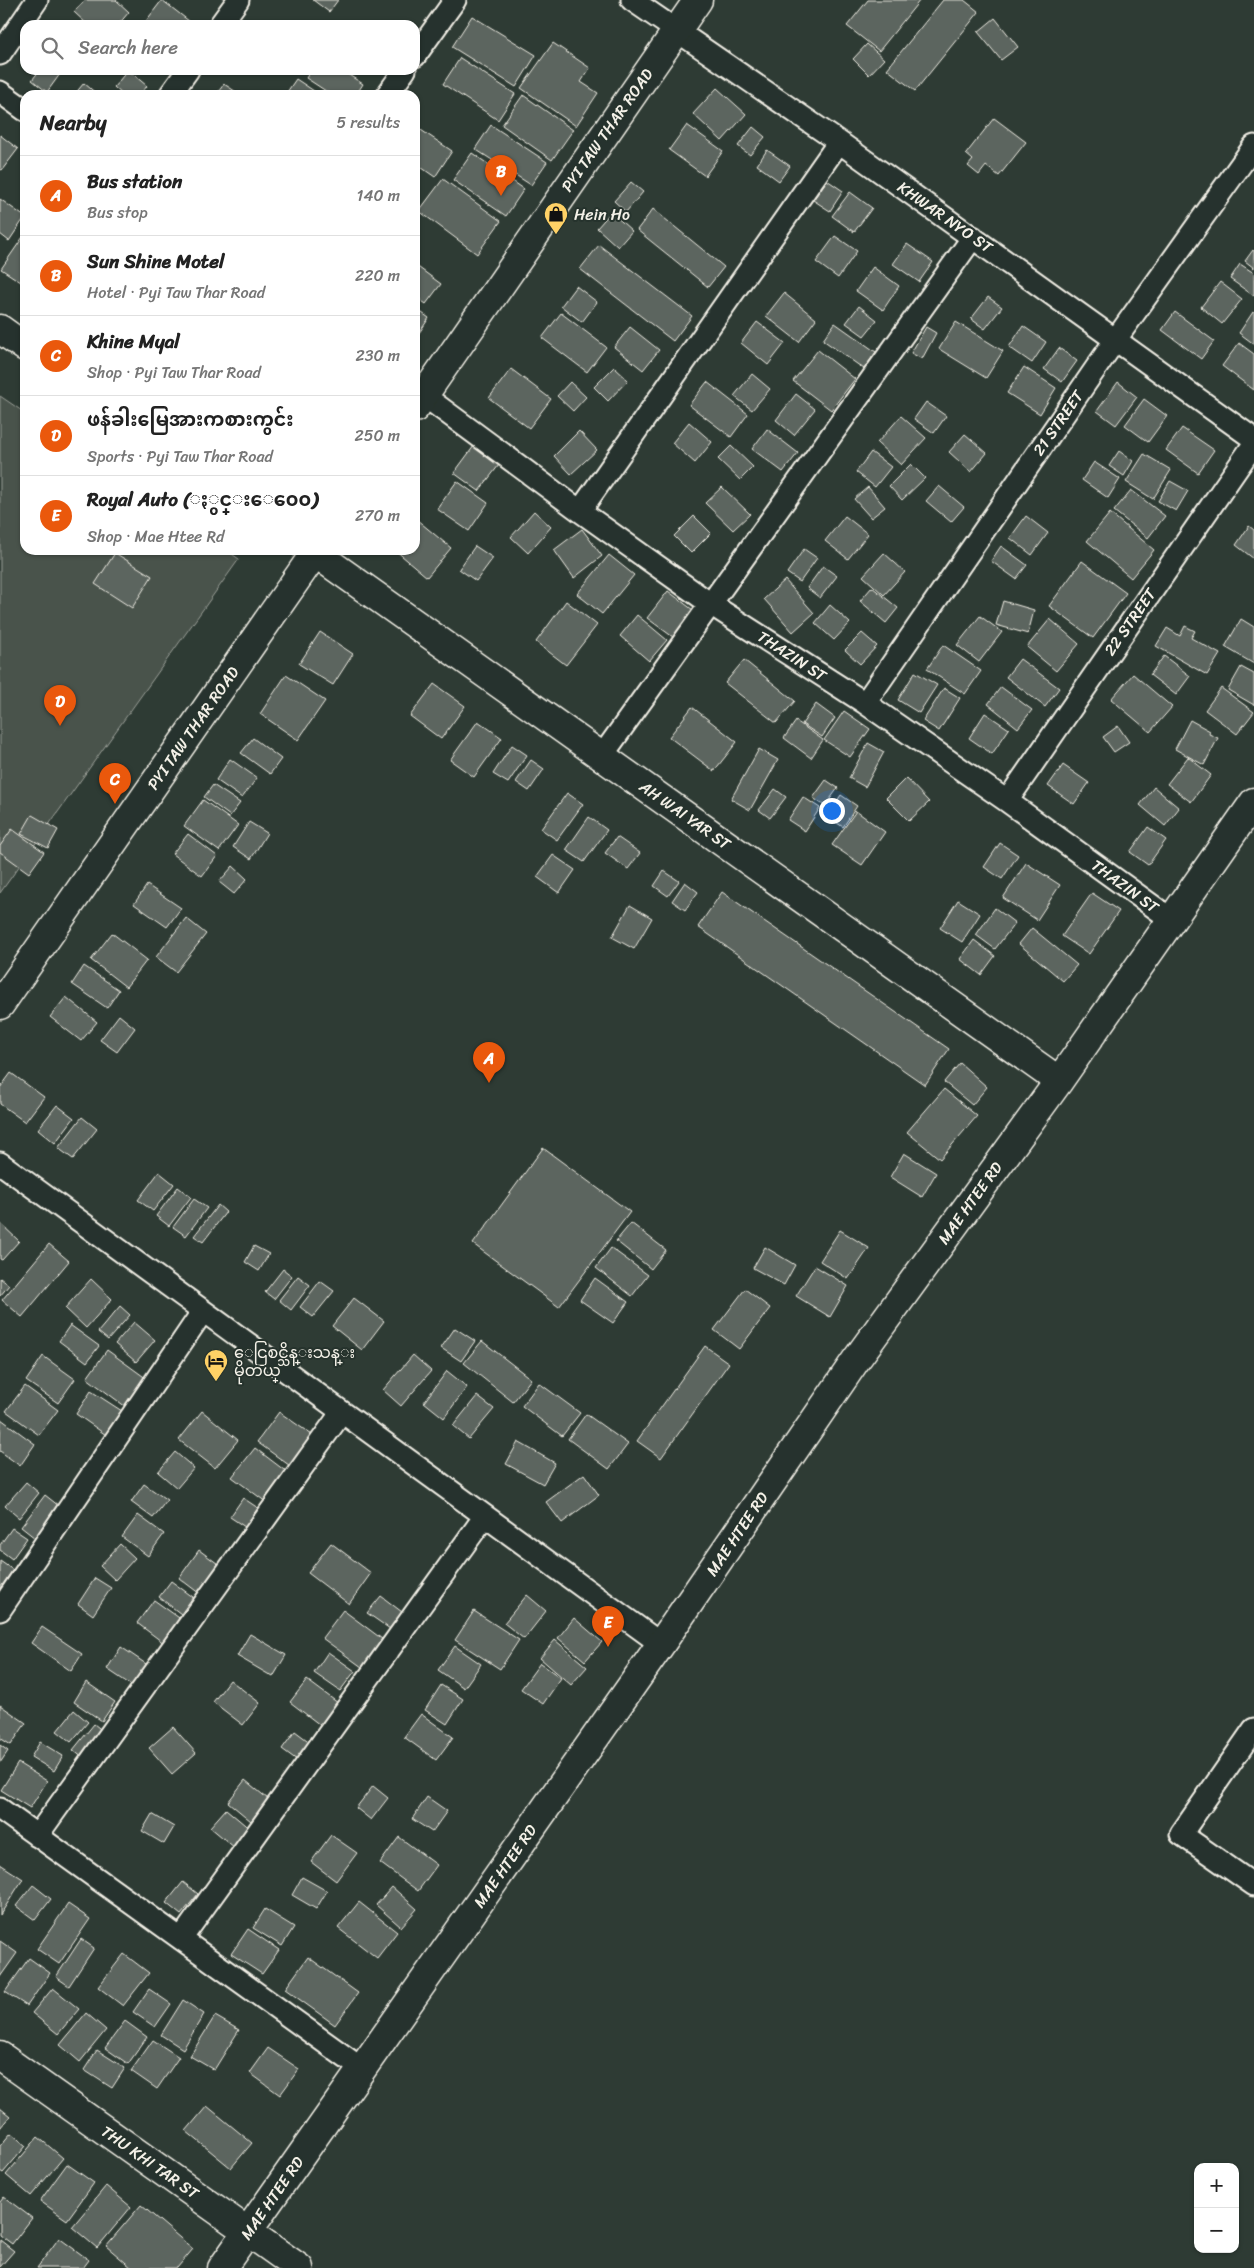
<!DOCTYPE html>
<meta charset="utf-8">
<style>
body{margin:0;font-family:Sriracha,"Noto Sans Myanmar",sans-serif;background:#f2f2f2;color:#222}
.controls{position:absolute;right:15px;bottom:15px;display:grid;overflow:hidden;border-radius:10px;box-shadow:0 1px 4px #0004}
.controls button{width:45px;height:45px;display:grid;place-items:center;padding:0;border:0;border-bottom:1px solid #e0e0e0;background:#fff;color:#222;font:25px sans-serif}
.you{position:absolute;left:831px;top:810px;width:18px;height:18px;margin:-12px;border:4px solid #fff;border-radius:50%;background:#1a73e8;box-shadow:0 0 0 8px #1a73e833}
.badge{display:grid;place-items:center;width:32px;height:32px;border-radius:50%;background:#ea580c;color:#fff;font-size:16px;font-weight:700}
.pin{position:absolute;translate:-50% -41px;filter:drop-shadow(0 1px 2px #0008)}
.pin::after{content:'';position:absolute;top:26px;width:18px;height:15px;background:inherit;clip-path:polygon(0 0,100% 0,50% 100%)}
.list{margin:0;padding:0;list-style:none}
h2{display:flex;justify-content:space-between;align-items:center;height:65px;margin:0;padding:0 20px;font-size:21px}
h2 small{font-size:16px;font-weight:400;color:#767676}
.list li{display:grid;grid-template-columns:32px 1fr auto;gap:15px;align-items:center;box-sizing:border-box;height:80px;padding:0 20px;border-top:1px solid #e0e0e0}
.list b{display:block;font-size:19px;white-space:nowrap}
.list p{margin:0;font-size:16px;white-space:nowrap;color:#767676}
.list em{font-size:16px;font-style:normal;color:#767676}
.icon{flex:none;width:28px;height:28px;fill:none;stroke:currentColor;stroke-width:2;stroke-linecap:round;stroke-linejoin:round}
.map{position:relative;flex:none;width:1254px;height:2268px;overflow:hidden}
.search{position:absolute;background:#fff;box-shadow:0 1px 4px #0004;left:20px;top:20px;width:400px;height:55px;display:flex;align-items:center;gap:12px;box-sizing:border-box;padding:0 18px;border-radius:15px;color:#767676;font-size:19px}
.panel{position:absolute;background:#fff;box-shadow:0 1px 4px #0004;left:20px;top:90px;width:400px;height:465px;border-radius:15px}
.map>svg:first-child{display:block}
.green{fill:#48524c;stroke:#9ea29a}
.building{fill:#5c655e;stroke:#f4f1e8}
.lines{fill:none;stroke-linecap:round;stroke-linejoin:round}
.minor-casing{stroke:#f4f1e8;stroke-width:25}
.tertiary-casing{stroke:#f4f1e8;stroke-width:31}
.minor{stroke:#26332d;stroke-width:21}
.tertiary{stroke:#26332d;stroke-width:28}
.labels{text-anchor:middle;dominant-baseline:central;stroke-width:4;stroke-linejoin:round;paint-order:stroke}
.street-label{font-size:16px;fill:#f4f1e8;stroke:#26332d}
.poi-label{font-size:16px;fill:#f4f1e8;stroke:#26332d;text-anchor:start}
</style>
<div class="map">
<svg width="1254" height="2268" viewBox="0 0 1254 2268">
<rect width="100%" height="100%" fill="#2e3b34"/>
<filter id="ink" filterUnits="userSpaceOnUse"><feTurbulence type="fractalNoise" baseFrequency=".02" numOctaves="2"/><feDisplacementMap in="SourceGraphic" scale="10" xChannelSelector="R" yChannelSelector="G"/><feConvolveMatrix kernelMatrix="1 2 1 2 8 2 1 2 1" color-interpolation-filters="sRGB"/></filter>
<g filter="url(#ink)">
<path class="green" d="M0,396l25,17v137h201l13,9 -239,334z"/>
<path class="building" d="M85,0h31l13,12 -11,13h-30l-14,-13z
M162,0l32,25h-51z
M313,0h25l-9,12z
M868,0h52l-41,51 -32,-25z
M943,0h21l15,12 -64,79 -28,-22z
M472,16l64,39 -20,32 -64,-40z
M995,18l23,29 -17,13 -23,-28z
M553,43l37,25 -9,14 17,11 -22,33 -55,-38z
M867,44l17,15 -15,16 -16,-16z
M460,58l55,36 -17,26 -55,-36z
M40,70h23l-16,22 -15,-12z
M128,70l19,16 -7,9h-17l-9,-8z
M311,70h30l22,14 -7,11h-24l-26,-17z
M296,79l24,16h-35z
M84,83l14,12h-24z
M224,84l17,11h-25z
M717,88l29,26 -24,27 -29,-27z
M523,95l50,35 -21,30 -50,-35z
M994,118l32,24 -27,34 -13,-10 -7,9 -11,-9 5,-6 -7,-6z
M491,125l56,37 -16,23 -56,-36z
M687,125l36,26 -18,25 -36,-26z
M415,126l37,25 -17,26 -20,-14z
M753,127l12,10 -15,18 -12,-9z
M0,135l18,14 -16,21 -2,-1z
M767,150l23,16 -11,15 -22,-16z
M472,153l52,36 -18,27 -53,-36z
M443,179l58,42 -24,33 -58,-43z
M827,180l16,11 -13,20 -17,-11z
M631,182l12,10 -17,20 -12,-11z
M850,192l22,16 -18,24 -22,-16z
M0,199l25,18 -16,24 -9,-7z
M653,209l71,58 -16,20 -71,-57z
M611,212l21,19 -14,16 -21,-19z
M835,236l22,15 -19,27 -22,-16z
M23,237l2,1 -1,46 -23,-15z
M907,244l26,18 -14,20 -26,-18z
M599,245l93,71 -19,25 -93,-72z
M1253,250l1,1v17l-9,-7z
M1240,264l14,9v23l-24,-17z
M415,265l26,19 -15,20 -11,-8z
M873,267l26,19 -16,24 -27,-19z
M1220,282l22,17 -20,25 -21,-17z
M576,286l21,16 -15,20 -21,-16z
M784,293l32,26 -17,23 -33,-26z
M988,297l14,10 -17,22 -14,-10z
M859,306l18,14 -13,16 -18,-13z
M415,308l14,10 -14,21z
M1175,312l39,29 -13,18 -39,-29z
M1253,312l1,1v31l-15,-11z
M561,313l45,34 -19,25 -45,-34z
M757,322l28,21 -17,22 -27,-22z
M956,322l47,29 -17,27 -47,-29z
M835,323l41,29 -12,17 -41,-29z
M1023,326l23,16 -14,21 -23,-16z
M630,327l29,23 -16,20 -29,-23z
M926,327l10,6 -14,26 -11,-6z
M1239,343l15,11v36l-32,-24z
M1059,348l18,13 -15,21 -18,-13z
M818,350l37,29 -24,31 -38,-29z
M614,367l14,13 -20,21 -14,-14z
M1024,367l32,21 -16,26 -33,-21z
M511,369l40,30 -22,29 -40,-30z
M752,374l18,15 -18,21 -18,-14z
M570,382l16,15 -13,14 -16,-15z
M707,382l41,32 -17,23 -42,-32z
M1118,382l19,15 -21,28 -19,-14z
M796,394l19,15 -21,26 -18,-15z
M1144,399l23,17 -19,26 -23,-17z
M926,402l20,14 -12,17 -20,-14z
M901,416l25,22 -25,27 -24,-22z
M689,422l23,20 -17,21 -23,-20z
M1182,428l32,22 -16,23 -32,-23z
M767,429l31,24 -15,19 -31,-23z
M579,431l18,19 -26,24 -17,-18z
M965,434l22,19 -16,19 -22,-20z
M474,446l25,19 -20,26 -25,-18z
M731,446l22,21 -13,13 -22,-21z
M1119,451l14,10 -9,15 -15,-10z
M871,452l20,15 -16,20 -19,-15z
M1144,454l27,16 -18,29 -27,-17z
M1094,462l26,17 -12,19 -26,-18z
M911,464l14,14 -23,22 -13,-14z
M457,481l31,22 -19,28 -32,-22z
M1170,481l18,10 -12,20 -18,-10z
M939,486l25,21 -13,15 -25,-21z
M722,487l28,27 -17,16 -28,-27z
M868,487l17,20 -14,11 -17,-19z
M1131,490l34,26 -17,22 -34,-27z
M534,511l17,16 -23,26 -17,-16z
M1110,513l44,37 -23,28 -44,-37z
M694,516l17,17 -20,20 -17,-17z
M845,516l23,18 -20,25 -23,-18z
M1026,516l22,17 -16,22 -22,-17z
M416,519l35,29 -24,29 -32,-27h20z
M1249,526l5,4v29l-18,-14z
M582,529l20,27 -28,22 -20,-28z
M475,546l18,12 -17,23 -17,-12z
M1001,546l26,19 -11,14 -25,-18z
M804,549l13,9 -17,24 -13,-9z
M115,553l37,23 -20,32 -37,-24z
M884,553l21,19 -21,23 -21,-19z
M609,555l25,20 -32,39 -25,-20z
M1082,561l44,32 -33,45 -44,-32z
M823,566l14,10 -17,22 -13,-10z
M785,580l29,33 -21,19 -29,-33z
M872,587l26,21 -12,15 -26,-22z
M668,591l29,22 -20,27 -30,-22z
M566,601l31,24 -31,40 -30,-23z
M1003,601l31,9 -6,24 -32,-9z
M830,605l20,18 -16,17 -19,-17z
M637,615l30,25 -18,21 -29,-25z
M980,616l22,16 -23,30 -22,-17z
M1050,619l29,25 -23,27 -29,-24z
M1241,619l13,8v37l-29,-17z
M1185,626l10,5 -4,7 29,16 -13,21 -51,-29 11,-18 13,8z
M320,632l33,22 -20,31 -34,-21z
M862,633l15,13 -17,18 -15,-14z
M943,645l38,26 -16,23 -38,-25z
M1164,656l26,20 -14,19 -26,-20z
M1020,659l39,29 -14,19 -39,-30z
M744,660l51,41 -19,22 -51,-40z
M1241,667l13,7v31l-26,-15z
M915,672l22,13 -18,28 -21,-13z
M1133,674l39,33 -22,25 -39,-33z
M286,675l39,26 -27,39 -38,-26z
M434,684l31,22 -24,33 -31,-23z
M1001,687l31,23 -14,18 -30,-24z
M944,688l16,10 -21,33 -16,-10z
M1221,688l33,24 -17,22 -32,-24z
M816,704l19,14 -13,19 -20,-13z
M692,707l45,35 -23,29 -45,-34z
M844,711l26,18 -20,28 -26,-17z
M985,713l24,16 -17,25 -23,-16z
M1190,720l20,11 -1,3 9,4 -14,27 -29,-16z
M478,721l24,17 -28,39 -24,-17z
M796,721l27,19 -12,18 -27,-20z
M1118,726l11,16 -15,10 -11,-15z
M253,738l28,21 -11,15 -29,-21z
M868,743l16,9 -19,35 -16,-9z
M512,745l15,10 -19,28 -15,-9z
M759,749l19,11 -28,50 -19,-11z
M1188,757l23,18 -20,27 -24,-18z
M230,759l27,19 -15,20 -26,-18z
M531,760l13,9 -15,22 -13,-9z
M1063,765l26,18 -15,21 -26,-18z
M906,778l23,24 -20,19 -23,-23z
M826,780l12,8 -13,18 -12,-8z
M213,785l27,18 -10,13 -26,-19z
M1154,787l25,21 -14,18 -25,-21z
M775,789l11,8 -16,21 -11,-8z
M567,793l16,11 -26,36 -16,-11z
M841,795l16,11 -14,21 -16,-11z
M803,797l17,11 -15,23 -17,-11z
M203,800l35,25 -19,26 -35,-25z
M856,811l29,21 -23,33 -30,-20z
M32,815l26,15 -10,18 -27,-14z
M589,817l18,13 -23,32 -18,-12z
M249,822l18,11 -16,26 -18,-12z
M1148,827l18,13 -18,25 -18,-13z
M12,829l32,23 -15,21 -29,-21v-6z
M188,834l29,22 -15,20 -30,-22z
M617,837l23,16 -12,16 -23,-16z
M1000,843l18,12 -16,24 -18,-12z
M553,855l22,15 -16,23 -22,-16z
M1026,863l34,22 -23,35 -34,-22z
M233,866l14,13 -13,15 -15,-12z
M664,871l15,10 -11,15 -14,-10z
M685,882l13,10 -13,18 -13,-9z
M147,885l34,23 -14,19 -33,-23z
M722,892l227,157 -24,36 -227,-158z
M1092,893l27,18 -30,43 -27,-18z
M958,900l22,14 -18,28 -22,-14z
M630,905l22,13 -18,31 -22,-12z
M995,908l20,15 -20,26 -19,-14z
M186,918l20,16 -30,38 -20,-15z
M1032,928l45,37 -14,16 -44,-37z
M112,933l35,27 -21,27 -35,-27z
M974,940l21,16 -14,19 -21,-16z
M84,966l35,24 -12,18 -35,-24z
M66,997l31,25 -16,19 -31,-24z
M119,1015l16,13 -18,24 -17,-12z
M960,1063l27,24 -15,18 -28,-23z
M11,1073l33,24 -19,25 -25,-18v-16z
M944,1089l33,27 -37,43 -33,-27z
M57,1105l17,13 -19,25 -17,-14z
M82,1117l15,12 -24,30 -15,-11z
M543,1148l87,64 -71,95 -86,-63z
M904,1153l32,20 -14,24 -32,-20z
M159,1172l15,12 -21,27 -15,-11z
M178,1187l13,10 -22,29 -13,-10z
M194,1199l13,9 -21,28 -13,-9z
M218,1205l8,7 -23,30 -9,-6z
M0,1223l19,18 -17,19 -2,-1z
M631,1223l35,27 -15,19 -35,-28z
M840,1230l29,18 -21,31 -28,-18z
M49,1244l20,17 -47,56 -20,-17z
M254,1246l15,8 -10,17 -14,-9z
M765,1247l30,18 -11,20 -31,-17z
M611,1248l37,27 -16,21 -36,-28z
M815,1266l33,20 -18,31 -34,-21z
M283,1269l9,7 -18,23 -9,-7z
M298,1276l12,9 -19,25 -12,-10z
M0,1278l9,7 -9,11z
M595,1278l33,24 -15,21 -33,-23z
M91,1279l21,20 -26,29 -21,-20z
M320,1281l14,10 -21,26 -13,-10z
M745,1289l25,19 -31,41 -25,-19z
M354,1298l30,23 -22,29 -30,-24z
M120,1306l10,9 -22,25 -10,-8z
M134,1322l21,18 -19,22 -21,-18z
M70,1325l29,21 -12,16 -28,-21z
M455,1328l20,13 -14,20 -20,-13z
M482,1341l49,38 -18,23 -49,-39z
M705,1346l24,17 -68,95 -24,-17z
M107,1350l40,29 -21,28 -39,-29z
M413,1355l18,16 -30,35 -18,-16z
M43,1356l32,23 -17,24 -32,-22z
M447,1371l20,16 -23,31 -20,-16z
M539,1383l41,30 -18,23 -40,-30z
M25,1386l33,24 -19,25 -33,-24z
M91,1391l34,22 -16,24 -33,-23z
M477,1396l17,13 -25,30 -16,-13z
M202,1411l36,29 -23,28 -36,-28z
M279,1412l36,25 -22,31 -36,-26z
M586,1414l42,30 -19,25 -41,-30z
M1,1419l34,25 -15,22 -20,-15z
M518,1442l37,21 -12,21 -37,-20z
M255,1448l33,25 -22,29 -34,-25z
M175,1452l19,16 -17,20 -19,-16z
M584,1474l15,21 -37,28 -16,-21z
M26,1482l13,11 -20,25 -14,-12z
M144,1484l23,16 -14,18 -22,-16z
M45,1495l14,11 -24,32 -14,-11z
M243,1498l15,10 -13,19 -15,-10z
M138,1515l26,19 -16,22 -26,-19z
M12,1528l15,10 -15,21 -12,-9v-5z
M331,1543l40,30 -22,31 -41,-31z
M120,1544l15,14 -20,22 -15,-14z
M199,1550l26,19 -21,28 -25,-19z
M0,1561l13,9 -13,19z
M95,1578l16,10 -18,27 -15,-11z
M171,1581l22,16 -12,17 -22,-17z
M527,1595l19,16 -22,28 -20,-16z
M381,1596l21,16 -12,17 -23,-16z
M154,1600l28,20 -17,24 -28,-21z
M343,1610l43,32 -20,28 -44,-32z
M474,1611l45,29 -19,29 -45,-29z
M574,1618l28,24 -17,19 -27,-23z
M42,1627l40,27 -11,17 -40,-28z
M250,1634l36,21 -13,22 -36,-21z
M555,1640l32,27 -16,18 -31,-27z
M455,1646l26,18 -17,24 -26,-18z
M121,1647l28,19 -15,21 -27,-18z
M328,1652l27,19 -15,20 -26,-18z
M540,1663l21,15 -18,26 -22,-15z
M230,1680l30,23 -17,22 -30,-23z
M307,1680l31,23 -18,22 -30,-23z
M86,1682l29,20 -13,19 -28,-19z
M441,1685l22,14 -16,25 -22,-14z
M0,1705l26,18 -15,22 -11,-7z
M74,1710l14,12 -17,20 -14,-11z
M421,1714l32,23 -17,23 -32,-23z
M94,1724l15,12 -21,26 -15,-12z
M173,1727l23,26 -24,21 -23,-26z
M295,1731l20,15 -14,17 -19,-14z
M40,1742l23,14 -9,15 -23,-14z
M0,1745l8,6 -8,12z
M18,1763l29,18 -17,27 -29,-18z
M245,1780l23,19 -17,22 -23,-19z
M373,1786l15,12 -17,22 -15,-12z
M427,1797l20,14 -15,21 -20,-13z
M226,1809l25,21 -16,18 -25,-21z
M152,1814l22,13 -10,17 -22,-13z
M331,1835l26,18 -21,28 -25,-19z
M399,1837l38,28 -19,26 -38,-28z
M0,1864l23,15 -23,36z
M302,1877l25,14 -11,18 -24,-14z
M183,1882l15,12 -17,21 -15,-12z
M33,1885l18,14 -16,21 -19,-14z
M392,1887l25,22 -16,18 -25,-22z
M359,1902l38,30 -20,26 -39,-30z
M68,1904l22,15 -31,45 -22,-15z
M265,1909l29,18 -12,19 -29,-18z
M248,1929l31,21 -17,24 -31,-20z
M81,1939l13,9 -25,38 -13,-9z
M0,1941l17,12 -17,24z
M124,1954l25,19 -26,33 -25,-19z
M308,1957l50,36 -23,32 -50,-36z
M29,1958l21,15 -23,33 -22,-14z
M53,1988l26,21 -21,25 -26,-21z
M149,1989l22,15 -16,23 -22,-15z
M183,2000l21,14 -21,35 -22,-14z
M86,2013l20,17 -26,32 -20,-17z
M215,2016l24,14 -25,40 -24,-14z
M125,2021l22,16 -19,27 -23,-16z
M153,2040l26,17 -22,32 -26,-18z
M268,2048l31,21 -19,26 -30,-22z
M97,2050l28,18 -13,20 -28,-18z
M207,2106l45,37 -21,25 -45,-37z
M0,2108l10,8 -10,12z
M11,2133l15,13 -23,27 -3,-2v-25z
M38,2137l25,21 -32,38 -25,-21z
M67,2164l27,19 -27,37 -27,-19z
M106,2186l25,21 -34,41 -25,-21z
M4,2197l28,21 -20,26 -12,-9v-33z
M141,2205l52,44 -16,19h-45l-26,-22z
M59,2238l30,22 -6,8h-46z
M0,2240l14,11 -14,16z"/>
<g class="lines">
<g class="minor-casing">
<path id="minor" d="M632,0l207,142 415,297
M220,25l18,-25
M0,54l37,-54
M415,56l40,-56
M0,92l25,18
M170,95l18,-25
M387,95l18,-25
M415,389l165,122 132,94 153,98 142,98 165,119
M580,511l259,-369
M865,703l251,-364 138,-193
M602,756l371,-519
M1007,801l247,-357
M0,1163l661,481
M0,1610l203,-299
M1254,1729l-73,105 73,51
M0,1809l362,260
M37,1836l305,-424
M181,1939l304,-423"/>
</g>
<g class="tertiary-casing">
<path id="tertiary" d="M0,329l25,18
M415,408l283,-408
M311,550l748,531
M0,1005l317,-455
M0,2056l299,212
M222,2268l439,-624 195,-284 203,-279 195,-279"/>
</g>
<use href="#minor" class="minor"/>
<use href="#tertiary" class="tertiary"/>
</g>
</g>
<defs>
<g id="shop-pin" transform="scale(1.25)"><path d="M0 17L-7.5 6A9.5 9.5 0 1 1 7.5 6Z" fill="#ffd166" stroke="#26332d"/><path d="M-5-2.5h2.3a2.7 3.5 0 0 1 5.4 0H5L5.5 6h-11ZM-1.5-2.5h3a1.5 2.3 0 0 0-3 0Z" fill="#111"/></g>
<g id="hotel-pin" transform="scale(1.25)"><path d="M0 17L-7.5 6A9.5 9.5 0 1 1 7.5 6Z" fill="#ffd166" stroke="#26332d"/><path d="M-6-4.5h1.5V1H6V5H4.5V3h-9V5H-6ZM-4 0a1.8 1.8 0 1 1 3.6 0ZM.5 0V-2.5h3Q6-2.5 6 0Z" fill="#111"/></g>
</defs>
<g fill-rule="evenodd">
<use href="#shop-pin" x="556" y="214"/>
<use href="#hotel-pin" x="216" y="1361"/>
</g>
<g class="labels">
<g class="street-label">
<text transform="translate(607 130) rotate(-55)">PYI TAW THAR ROAD</text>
<text transform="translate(945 217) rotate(35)">KHWAR NYO ST</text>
<text transform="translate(1058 423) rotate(-55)">21 STREET</text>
<text transform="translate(1130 622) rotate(-55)">22 STREET</text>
<text transform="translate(792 656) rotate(33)">THAZIN ST</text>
<text transform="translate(193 728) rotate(-55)">PYI TAW THAR ROAD</text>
<text transform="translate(685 815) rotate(35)">AH WAI YAR ST</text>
<text transform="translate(1125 886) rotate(36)">THAZIN ST</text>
<text transform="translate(970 1203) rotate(-54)">MAE HTEE RD</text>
<text transform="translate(737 1534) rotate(-56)">MAE HTEE RD</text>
<text transform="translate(505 1866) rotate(-55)">MAE HTEE RD</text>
<text transform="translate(150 2162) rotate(35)">THU KHI TAR ST</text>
<text transform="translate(272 2198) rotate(-55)">MAE HTEE RD</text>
</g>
<g class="poi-label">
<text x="574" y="214">Hein Ho</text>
<text x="234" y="1352">ေငြစင္သိန္းသန္း<tspan x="234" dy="18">မိုတယ္</tspan></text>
</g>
</g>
</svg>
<div class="controls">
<button>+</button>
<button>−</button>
</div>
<div class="you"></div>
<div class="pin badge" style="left:489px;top:1083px">A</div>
<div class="pin badge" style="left:501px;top:196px">B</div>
<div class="pin badge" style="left:115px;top:804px">C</div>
<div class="pin badge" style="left:60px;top:726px">D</div>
<div class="pin badge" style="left:608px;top:1647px">E</div>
<div class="search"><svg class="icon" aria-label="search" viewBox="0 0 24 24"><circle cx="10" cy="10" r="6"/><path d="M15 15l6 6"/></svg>Search here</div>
<section class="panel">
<h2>Nearby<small>5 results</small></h2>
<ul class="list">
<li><span class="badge">A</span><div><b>Bus station</b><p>Bus stop</p></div><em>140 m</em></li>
<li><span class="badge">B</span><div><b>Sun Shine Motel</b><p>Hotel · Pyi Taw Thar Road</p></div><em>220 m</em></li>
<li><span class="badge">C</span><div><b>Khine Myal</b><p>Shop · Pyi Taw Thar Road</p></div><em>230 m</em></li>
<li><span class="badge">D</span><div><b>ဖန်ခါးမြေအားကစားကွင်း</b><p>Sports · Pyi Taw Thar Road</p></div><em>250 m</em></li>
<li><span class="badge">E</span><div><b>Royal Auto (ႏွင္းေ၀ေ၀)</b><p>Shop · Mae Htee Rd</p></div><em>270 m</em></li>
</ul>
</section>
</div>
